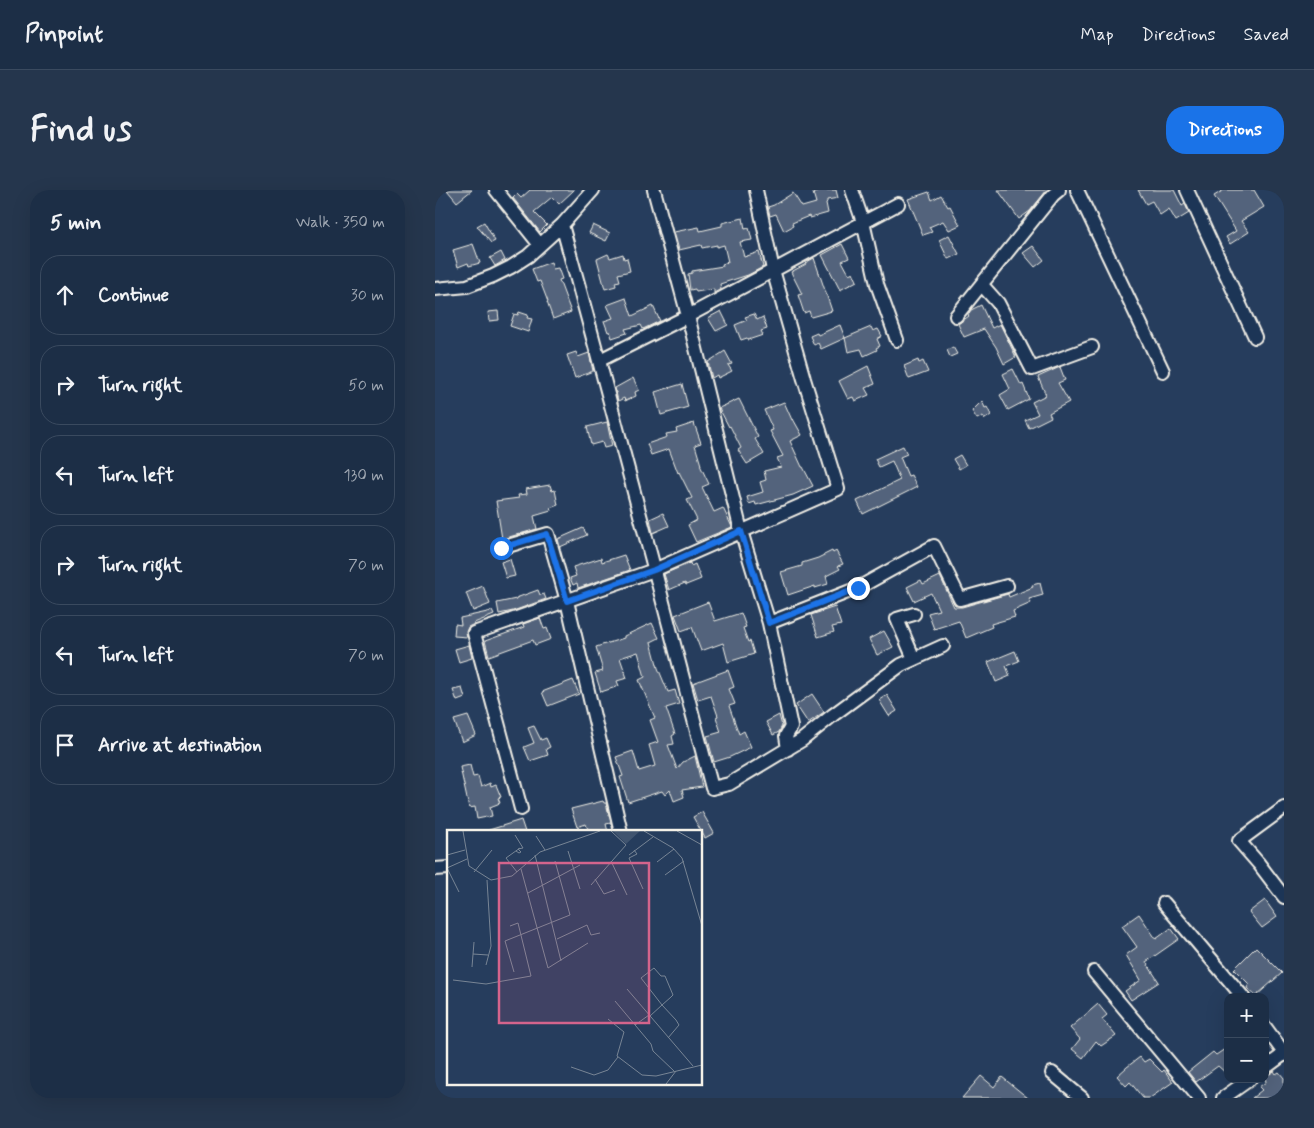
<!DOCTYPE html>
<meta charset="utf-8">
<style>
body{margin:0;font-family:Mynerve,sans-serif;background:#25364d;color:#f1f3f6}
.controls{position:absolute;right:15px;bottom:15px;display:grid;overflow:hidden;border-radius:10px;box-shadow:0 5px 20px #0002}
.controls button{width:45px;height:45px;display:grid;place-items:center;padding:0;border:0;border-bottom:1px solid #3a4a5f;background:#1c2e46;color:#f1f3f6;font:25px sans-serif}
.stop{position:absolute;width:15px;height:15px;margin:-11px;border:4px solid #1a73e8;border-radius:50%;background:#fff}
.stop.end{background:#1a73e8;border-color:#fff;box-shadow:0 1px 5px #0008}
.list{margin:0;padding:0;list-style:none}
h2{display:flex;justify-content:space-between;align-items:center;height:65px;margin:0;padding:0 20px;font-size:21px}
h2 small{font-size:16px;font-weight:400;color:#a0a8b3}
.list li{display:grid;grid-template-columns:32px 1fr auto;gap:15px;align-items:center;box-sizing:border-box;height:80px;margin:0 10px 10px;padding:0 10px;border:1px solid #3a4a5f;border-radius:20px}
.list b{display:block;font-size:19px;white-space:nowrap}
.list em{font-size:16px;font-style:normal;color:#a0a8b3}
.icon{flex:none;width:28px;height:28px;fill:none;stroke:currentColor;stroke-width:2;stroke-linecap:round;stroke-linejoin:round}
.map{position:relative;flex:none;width:849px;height:908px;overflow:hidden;border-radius:20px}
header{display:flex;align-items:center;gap:30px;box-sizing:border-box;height:70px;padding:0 25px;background:#1c2e46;border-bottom:1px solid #3a4a5f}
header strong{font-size:24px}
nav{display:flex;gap:28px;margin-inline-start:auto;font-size:18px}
.intro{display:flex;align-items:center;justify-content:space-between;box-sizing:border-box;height:120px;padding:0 30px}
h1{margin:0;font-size:35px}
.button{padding:12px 22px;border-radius:20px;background:#1a73e8;color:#fff;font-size:18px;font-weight:700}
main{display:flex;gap:30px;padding:0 30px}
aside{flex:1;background:#1c2e46;border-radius:20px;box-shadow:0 5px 20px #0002}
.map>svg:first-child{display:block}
.building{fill:#52647b;stroke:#f4f1e8}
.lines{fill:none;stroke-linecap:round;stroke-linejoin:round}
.minor-casing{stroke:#f4f1e8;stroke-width:16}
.minor{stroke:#1d3557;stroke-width:12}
.route{stroke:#1a73e8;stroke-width:6}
.inset-road{fill:none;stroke:#788595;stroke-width:1}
.view{fill:#d4648c;fill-opacity:0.15;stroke:#d4648c;stroke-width:2.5}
.inset-edge{fill:none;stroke:#f4f1e8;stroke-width:2.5}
</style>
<header>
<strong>Pinpoint</strong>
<nav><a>Map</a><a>Directions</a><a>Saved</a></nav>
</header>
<div class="intro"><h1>Find us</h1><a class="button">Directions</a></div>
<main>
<aside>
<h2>5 min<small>Walk · 350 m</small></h2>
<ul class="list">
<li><svg class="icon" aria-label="ahead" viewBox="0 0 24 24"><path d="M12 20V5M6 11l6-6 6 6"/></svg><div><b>Continue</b></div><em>30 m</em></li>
<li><svg class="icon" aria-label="right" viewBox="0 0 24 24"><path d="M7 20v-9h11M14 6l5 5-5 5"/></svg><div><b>Turn right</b></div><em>50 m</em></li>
<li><svg class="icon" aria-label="left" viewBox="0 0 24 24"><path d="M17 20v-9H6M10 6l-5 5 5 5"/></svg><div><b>Turn left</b></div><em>130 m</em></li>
<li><svg class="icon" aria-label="right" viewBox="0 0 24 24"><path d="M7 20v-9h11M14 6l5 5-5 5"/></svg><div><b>Turn right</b></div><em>70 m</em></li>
<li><svg class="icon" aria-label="left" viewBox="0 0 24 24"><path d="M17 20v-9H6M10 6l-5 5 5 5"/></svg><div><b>Turn left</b></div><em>70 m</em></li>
<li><svg class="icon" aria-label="arrive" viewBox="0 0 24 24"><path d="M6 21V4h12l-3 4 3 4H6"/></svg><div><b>Arrive at destination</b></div></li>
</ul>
</aside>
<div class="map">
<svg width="849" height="908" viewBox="0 0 849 908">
<rect width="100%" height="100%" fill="#263d5d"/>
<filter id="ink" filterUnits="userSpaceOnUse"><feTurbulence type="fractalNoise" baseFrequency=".02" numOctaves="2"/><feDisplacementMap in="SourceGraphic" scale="10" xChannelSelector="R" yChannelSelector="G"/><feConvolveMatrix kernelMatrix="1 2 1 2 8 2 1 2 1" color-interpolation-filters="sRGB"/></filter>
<g filter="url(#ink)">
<path class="building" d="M12,0h25l-15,12z
M95,0h44l-15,14 -7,-7 -18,15 13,13 -7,7 -27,-34 4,-4 4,4z
M382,0h19l2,8 -11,2v2l-1,1 2,10 -18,5 -1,-2 -17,7 1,3 -9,5 -8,-17 -6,2 -2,-9 6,-2 19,-12 9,14 14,-4 -3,-10 4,-1z
M563,0h49l-17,21 -11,8z
M703,0h36l8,16 3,-2 4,9 -13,8 -7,-12 -9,6 -8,-14 -6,3z
M789,0h30l10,17 -23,14 8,11 -19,12 -4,-7 10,-6 -22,-35z
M494,2l3,8 9,-5 7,12 2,-1 10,19 -11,5 -6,-9 -14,6 3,5 -9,3 -15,-36z
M308,28l2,11 4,-1 3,12 -12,2 4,15 15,-5 4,15 -15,8 -28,9 1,5 -7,4v-4l-18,3 -1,-3 -5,1 -2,-16 4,-1v-2l31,-5 -1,-2 6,-2 -4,-17 -7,2v-2l-15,3 -1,-3 -22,5 -5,-18 25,-5 1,4 22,-5v-3z
M49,32l11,19 -4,2 -14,-17z
M158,35l17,8 -4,8 -17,-8z
M514,45l10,19 -11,5 -9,-19z
M38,54l7,19 -11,3 -1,-3 -10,4 -5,-17z
M407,54l7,14 -7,3 7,13 4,-2 4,9 -17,9 -18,-35z
M598,56l11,14 -9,7 -12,-14z
M66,62l4,8 -10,6 -5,-8z
M173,64l2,4 13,-4 1,5 3,-1 3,13 -12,3 2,7 -5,1 1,4 -11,3 -8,-30z
M379,68l18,53 -21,6 -2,-6 -5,2 -6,-18 4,-1 -11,-22 15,-8 -1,-1z
M116,72l2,7 5,-1 4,11 -3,1 12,32 -18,7 -6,-17h1l-8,-21 -3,1 -5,-13z
M191,108l6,18 21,-10 7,15 -17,8 -2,-4 -16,4 2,4 -15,5 -2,-7 -2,1 -4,-11 9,-3 -6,-13z
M546,115l11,23 8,-4 16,33 -12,7 -8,-17 -12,-18 -20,8 -6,-13 11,-8 -1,-1 3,-5z
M63,121l1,9 -10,1 -1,-9z
M286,121l7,14 -12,6 -8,-13z
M84,122l9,3 -1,3 5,1 -4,13 -18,-6 4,-12 4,1z
M319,124l3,6 6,-3 4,12 -6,2 2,4 -15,5 -1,-2 -6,2 -6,-15 12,-5 -2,-3z
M405,135l5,13 -24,11 -3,-6 -4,2 -4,-9 7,-3 1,2z
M436,137l2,4 5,-2 4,7 -5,3 3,7 -4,2 1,2 -13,6 -3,-7 -13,3 -3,-14z
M518,157l4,7 -7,3 -3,-7z
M290,161l7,13 -4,1 4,6 -14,7 -1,-3 -5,3 -4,-16z
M141,162l2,5 11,-4 4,18 -18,7 -8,-23z
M483,170l1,3 4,-2 5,11 -19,7 -5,-13z
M433,176l7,18 -10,4 4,7 -14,6 -2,-4 -5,2 -9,-18z
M625,177l5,13 -7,3 11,19 -20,11 2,4 -22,11 -4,-8 13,-6 -6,-12 14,-7 -8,-18z
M578,179l8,16 2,-1 6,15 -21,11 -8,-15 10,-6 -7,-15z
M198,188l6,12 -4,2 1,4 -11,5 -1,-3 -6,3 -3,-13z
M247,194l6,23 -27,8 -6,-23z
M304,209l19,38 -3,2 9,15 -17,10 -9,-14 3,-2 -11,-22 -1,1 -10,-19z
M547,211l3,7 2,-1 4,8 -6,4 -2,-3 -6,3 -5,-8z
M349,212l8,18 1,-1 9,16 -12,6 12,26h1l10,19 -20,9 -37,10 -1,-3 -6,2 -2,-7 16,-5 -3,-10 6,-2 -2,-9 17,-4 -4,-9 6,-2 -13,-25 3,-1 -9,-20z
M172,232l5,24 -8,2 -2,-6 -11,3 -4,-18z
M259,233l7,20 -6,2 6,20h-1l9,19 -7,3 12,25 9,-4 9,19 -36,15 -8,-17 9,-5 -10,-20 5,-2 -13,-26 -1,1 -9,-24 -18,6 -4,-11 20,-7 -1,-3 11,-2 -1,-3z
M468,256l4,8 -7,3 8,19 3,-1 6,12 -54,27 -6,-13 43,-21 -8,-19 -13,6 -4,-8z
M525,265l6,10 -7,4 -6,-10z
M115,295l2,6 3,-1 3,15 -8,3 1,3 -17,5 3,13 -35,10 -6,-38 23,-3 -1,-3 9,-1 -1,-5z
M228,323l6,13 -16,7 -3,-14z
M148,338l4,7 -27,12 -2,-8z
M397,361l1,2 3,-2 7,13 -5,2 2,3 -14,7 2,8 -13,4v-2l-27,9 -7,-23 21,-6v-3l16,-5z
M189,365l6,15 -52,18 -1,-5 -4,2 -3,-7 6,-2 -3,-9 28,-9 1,4z
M75,369l5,17 -9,2 -5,-16z
M255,373l1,3 4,-2 6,15 -15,6 -1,-2 -16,7 -5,-16z
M505,386l14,31h8l46,-13 1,3 24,-10 -1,-2 8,-2 3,12 -14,4 2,4 -18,8 2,6 -24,7 1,3 -26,11 -7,-17 -25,8 -6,-16 11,-3 -8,-17 -17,8 -7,-14 14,-7 2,4z
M48,396l7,18 -17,7 -7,-18z
M103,400l2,5 4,-1 2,5 -33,12 -14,3 -2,-11 19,-4v-1z
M273,412l7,19 26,-8 5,14 -3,1 5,14 2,-1 4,13 -26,8 -5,-19 -22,8 -9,-24 -11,4 -6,-16z
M400,417l6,18 -9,2 2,5 -16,5 -7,-22z
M57,421l2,4 -20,8v1l-6,3 -2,5 1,5 -13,-1 1,-12 6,1 -1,-7z
M105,428l4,11 3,-1 4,11 -16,6 -2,-5 -44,16 -4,-15 39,-14 -1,-3z
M217,433l7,15 -8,4 7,26 10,24 7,-2 4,14 -13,4 9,26 -3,2 2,8 -6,1 9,24 6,-7 12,-6 7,31 -20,3 2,7 -10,4 -4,-11 -5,5 -3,-4 -34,11 -8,-25 3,-1 -7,-19 17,-6 6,20 16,-5 -6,-21 9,-3 -8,-22 5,-2 -16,-38 6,-3 -7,-25 -18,6 7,20 -10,3 2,5 -18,6 -6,-19 8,-2 -7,-24 28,-9v-2z
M449,441l9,16 -16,8 -8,-16z
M34,455l3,13 -13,4 -4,-13z
M580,461l4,10 -13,5 4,10 -14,6 -8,-20z
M293,480l6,17 -5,2 6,15 -6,2 10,28 5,-3 7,16 -21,10 -16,5 -7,-26 14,-4 -5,-15 2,-1 -7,-20 -13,4 -5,-17z
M138,490l6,14 -31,12 -6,-14z
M27,498l3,10 -8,3 -4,-11z
M377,504l12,18 -16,11 -12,-18z
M452,505l10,16 -8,5 -10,-16z
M344,525l3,11 -3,6 -6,3 -7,-13z
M33,526l8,19 -14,7 -8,-22z
M99,536l7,14 5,-2 4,9 -4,2 2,6 -18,6 -6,-14 10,-4 -6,-15z
M35,575l3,12 5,-1 3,11 9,-4 1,4 5,-2 5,12 -3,1 2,5 -10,4 2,9 -15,3 -2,-12 -6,1 -9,-41z
M168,611l1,2h2l5,20 -5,1 2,8h-19l-3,-8 -9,3 -6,-18z
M267,622l12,21 -9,5 -12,-21z
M86,630l4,12h-36v-2z
M830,710l12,17 -15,11 -13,-16z
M704,724l17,25 15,-11 8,11 -33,23 13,20 -28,18 -6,-9 16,-11 -15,-25 11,-8 -15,-21z
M821,757l26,26 -26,23 -9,-8 2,-4 -15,-15z
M663,814l9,11 -5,4 14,17 -15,10 -5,-5 -13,17 -11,-9 8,-10 -10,-11z
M793,857v28l-10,-9 -22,16 -8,-10 25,-20 3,3z
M705,867l4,5 5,-3 13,13 2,-2 9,12 -23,16h-7l-13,-16 -4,4 -9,-10 10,-9z
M839,881l2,3 3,-2 5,6v20h-32l10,-8 -3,-3 7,-5 -1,-5z
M546,886l13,11 8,-10 26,21h-66z"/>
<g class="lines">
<g class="minor-casing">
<path id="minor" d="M61,0l44,55
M219,0l34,126 53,215 28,92 22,104 -5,9 2,13
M417,0l11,32 14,62 20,56
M642,0l86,181
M752,0l68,147
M127,35c52,187 100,375 150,563l17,-4 73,-44 31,-25 68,-50 42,-19
M547,95l16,18 34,66 60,-22
M0,99l32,-3 26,-10 18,-9 17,-11 34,-31 31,-35
M521,126l97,-121 6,-5
M165,170l88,-44 210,-112
M66,358l47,-14 19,67 54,231
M334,433l89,-35 76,-42 26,53 47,-13
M479,469l-17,-40 17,-5
M849,618l-45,33 20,23 25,33
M86,619l-47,-176 180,-63 184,-81 -34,-110 -31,-109 -17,-80
M0,679l14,-1
M729,713l79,94
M659,782l105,126
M830,837l19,26
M830,878l19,-14
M617,883l30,25
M788,908l27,-19"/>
</g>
<use href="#minor" class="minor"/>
</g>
</g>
<g class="lines" filter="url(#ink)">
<path class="route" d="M66,358l46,-14 20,67 87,-31 87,-39 28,92 89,-35"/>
</g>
<g transform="translate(12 640)">
<rect width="255" height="255" fill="#263d5d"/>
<path d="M166,1h27l-14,13z" fill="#40546f"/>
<path class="inset-road" d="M16,1l6,35 22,14 21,-4 28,-24 60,-21M197,1l29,17 9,10 20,68M230,1l25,14M68,5l8,13 -5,1 3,3 -2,1 -3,-2M89,6l9,14M187,20l3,4 -8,4 14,31M121,21l12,38M0,25l18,-5M88,25l26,106M182,25l24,-18M164,31l16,34M210,32l17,-13M74,39l27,99 40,-25M27,42l18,-22M70,42l-11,-14 14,-10M218,45l19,-14M148,49l9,15 11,-4M144,55l35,-40 -15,-14M12,62l-12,-24 20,-9M81,63l52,-28M110,109l30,-14 4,10 9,-2M26,124l15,1M39,135l5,-19 -4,-66M25,137l2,-25M67,142l-9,-31 65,-26 -15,-54M6,150l33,4 45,-8 -13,-53 -8,3M180,159l66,77M168,171l36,43 2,7 21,20M203,186l12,-11 9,-8 2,-2 -8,-19h-4l-7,-8 -13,10 21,27 14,15 3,5 -11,13M161,189l16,13 -7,24 25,19 14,1 46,-11M188,195l14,-10M124,237l23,8 14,-5 10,-13M219,254l10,-13"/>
<path class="view" d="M52,33h150v160h-150z"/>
<rect width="255" height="255" class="inset-edge"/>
</g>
</svg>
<div class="controls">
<button>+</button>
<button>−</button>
</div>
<div class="stop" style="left:66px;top:358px"></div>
<div class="stop end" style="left:423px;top:398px"></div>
</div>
</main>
